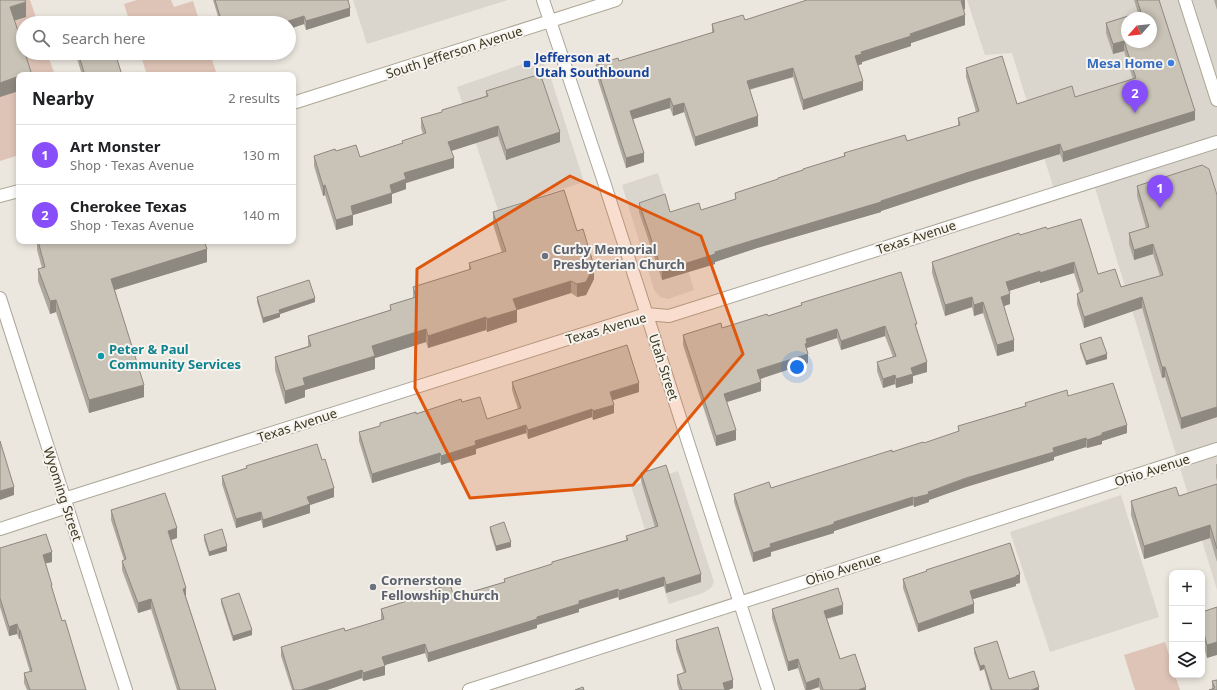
<!DOCTYPE html>
<meta charset="utf-8">
<style>
body{margin:0;font-family:"Noto Sans",sans-serif;background:#f6f6f6;color:#202124}
.controls{position:absolute;right:12px;bottom:12px;display:grid;overflow:hidden;border-radius:8px;box-shadow:0 2px 6px #0003}
.controls button{width:36px;height:36px;display:grid;place-items:center;padding:0;border:0;border-bottom:1px solid #e0e0e0;background:#fff;color:#202124;font:20px sans-serif}
.compass{position:absolute;left:1121px;top:12px;width:36px;height:36px;border-radius:50%;background:#fff;box-shadow:0 2px 6px #0003;rotate:243deg}
.you{position:absolute;left:797px;top:367px;width:14px;height:14px;margin:-10px;border:3px solid #fff;border-radius:50%;background:#1a73e8;box-shadow:0 0 0 6px #1a73e833}
.badge{display:grid;place-items:center;width:26px;height:26px;border-radius:50%;background:#884ef9;color:#fff;font-size:13px;font-weight:700}
.pin{position:absolute;translate:-50% -33px;filter:drop-shadow(0 1px 2px #0008)}
.pin::after{content:'';position:absolute;top:21px;width:14px;height:12px;background:inherit;clip-path:polygon(0 0,100% 0,50% 100%)}
.list{margin:0;padding:0;list-style:none}
h2{display:flex;justify-content:space-between;align-items:center;height:52px;margin:0;padding:0 16px;font-size:17px}
h2 small{font-size:13px;font-weight:400;color:#757577}
.list li{display:grid;grid-template-columns:26px 1fr auto;gap:12px;align-items:center;box-sizing:border-box;height:60px;padding:0 16px;border-top:1px solid #e0e0e0}
.list b{display:block;font-size:15px;white-space:nowrap}
.list p{margin:0;font-size:13px;white-space:nowrap;color:#757577}
.list em{font-size:13px;font-style:normal;color:#757577}
.icon{flex:none;width:22px;height:22px;fill:none;stroke:currentColor;stroke-width:2;stroke-linecap:round;stroke-linejoin:round}
.map{position:relative;flex:none;width:1217px;height:690px;overflow:hidden}
.search{position:absolute;background:#fff;box-shadow:0 2px 6px #0003;left:16px;top:16px;width:280px;height:44px;display:flex;align-items:center;gap:10px;box-sizing:border-box;padding:0 14px;border-radius:22px;color:#757577;font-size:15px}
.panel{position:absolute;background:#fff;box-shadow:0 2px 6px #0003;left:16px;top:72px;width:280px;height:172px;border-radius:8px}
.map>svg:first-child{display:block}
.built{fill:#dbd6cd;fill-rule:evenodd}
.green{fill:#dec4b6}
.lines{fill:none;stroke-linecap:round;stroke-linejoin:round}
.street-casing{stroke:#aca799;stroke-width:14}
.secondary-casing{stroke:#aea894;stroke-width:14}
.street{stroke:#fff;stroke-width:12}
.secondary{stroke:#fff;stroke-width:12}
.wall{fill:#ada89d}
.shaded-wall{fill:#8d8880}
.building{fill:#c9c3b7;stroke:#8d8880;fill-rule:evenodd}
.marked{fill:#df570d;fill-opacity:0.2;stroke:#df570d;stroke-width:3;stroke-linejoin:round}
.shop-dot{fill:#3f7fe0;stroke:#f7f4ef;stroke-width:1.5}
.transit-dot{fill:#1a4fb4;stroke:#f7f4ef;stroke-width:1.5}
.worship-dot{fill:#6b7280;stroke:#f7f4ef;stroke-width:1.5}
.culture-dot{fill:#0f9aa8;stroke:#f7f4ef;stroke-width:1.5}
.labels{text-anchor:middle;dominant-baseline:central;stroke-width:4;stroke-linejoin:round;paint-order:stroke}
.street-label{font-size:13px;fill:#3b361f;stroke:#f7f4ef}
.transit-label{font-size:13px;font-weight:bold;fill:#164399;stroke:#f7f4ef;text-anchor:start}
.shop-label{font-size:13px;font-weight:bold;fill:#366cbe;stroke:#f7f4ef;text-anchor:end}
.worship-label{font-size:13px;font-weight:bold;fill:#5b616d;stroke:#f7f4ef;text-anchor:start}
.culture-label{font-size:13px;font-weight:bold;fill:#0d838f;stroke:#f7f4ef;text-anchor:start}
</style>
<div class="map">
<svg width="1217" height="690" viewBox="0 0 1217 690">
<rect width="100%" height="100%" fill="#ebe6de"/>
<path class="built" d="M353,0h155l-141,44z
M967,0h250v590l-124,-409 -38,12 -43,-140 -27,2zM1127,18h24v24h-24z
M531,61h10l7,8 36,113 -86,28 -41,-123z
M658,173l36,117 -26,9 -8,-2 -6,-7 -32,-105z
M678,471l36,111 -3,6 -8,5 -34,11 -38,-118z
M1121,495l38,122 -109,35 -40,-120z"/>
<path class="green" d="M0,0h30l8,23h-15v30h24l8,22h-36v80l-19,6z
M137,0h34l3,7 19,-6 7,22h-70l-6,-19z
M140,53h70l7,22h-70z
M1165,642l7,22v11h3l5,15h-45l-11,-35z"/>
<g class="lines">
<g class="street-casing">
<path id="street" d="M543,0l61,182 164,508
M0,298l126,392
M64,499l582,-185 23,2 548,-174
M0,529l67,-22
M469,690l748,-241"/>
</g>
<g class="secondary-casing">
<path id="secondary" d="M1185,0l32,100
M293,103l323,-103
M0,196l19,-5"/>
</g>
<use href="#street" class="street"/>
<use href="#secondary" class="secondary"/>
</g>
<path class="wall" d="M213,0h135l2,16 -44,14 -2,-6 -15,5v-6h-69z
M1134,0h25l36,120 -132,42 -3,-8 -91,28 -88,29v1l-124,36 -42,14v2l-53,16 -23,-68v-9l31,9 31,-2 34,-11v-6l43,-14v-1l66,-22v-3l63,-12 51,-15v-8l18,-6 -10,-35v-9l51,36 58,-7 58,-18 -9,-28 -11,3 -7,-21v-10l32,-10z
M1214,0h3v10z
M965,9l-1,1 1,15 -54,18v3l-49,16v2l-4,1 5,25 -60,20 -10,-33 -44,13 9,36 -63,20 -11,-34 -11,4 -3,-8 -37,11 11,43 -18,6 -30,-94v-9l23,-4 93,-28v-9l33,-4z
M76,53h39l7,22h-40l-6,-20z
M486,91l74,51 -54,18 -8,-24 -47,15 3,17 -48,15v6l-14,5v9l-39,12v10l-17,5 -11,-35 -2,1 -9,-30v-10l22,-5 24,6 42,-14v-2l21,-7 -2,-6v-10l21,-6v-2l44,-14z
M1137,186l80,9v222l-36,12 -16,-52 -3,1 -20,-70 -58,20 -7,-24v-10l3,-2 -6,-19 -34,10v-2l-31,10 1,13 -6,2 10,45 -17,5 -14,-43 -9,3 -2,-9 -27,9 -13,-43v-11l88,-27 27,-6 51,45 23,13 39,-11 -7,-22 -19,6 -5,-16v-11l17,-5 -9,-32z
M493,212l84,19 17,48 -8,16 -9,2 -6,-4 -54,17v12l-30,10 -1,-2 -58,18 -2,-6 -51,16v11l-70,21v7l-20,7 -10,-34v-13l33,-11v-10l82,-26v-5l23,-7v-11l56,-17v-7l33,-10 -9,-29z
M37,241h167l3,21 -92,28 29,107 -55,16 -33,-101 -6,2 -12,-33v-12l4,-1 -5,-18z
M257,297l58,5 -35,12v3l-17,6 -6,-21z
M801,303l116,27 10,42 -14,4v7l-17,5 -1,-4 -12,4 -6,-17v-9l16,-5 -8,-21 -44,14 -4,-12 -30,10 1,15 -48,16 1,12 -35,11 10,38 -20,6 -33,-101v-10l39,-7 46,-12 33,-11z
M1080,344l27,15 -21,6 -6,-17z
M512,382l127,10 -26,8 1,13 -21,7 -1,-3 -64,22 -2,-6 -50,16v5l-35,11 -1,-3 -68,21 -13,-42v-9l21,-6v-3l82,-21 25,17 31,-10 -6,-19z
M1068,396l59,37 -25,8v3l-15,4 -1,-1 -32,10v3l-88,27 -37,13v2l-15,5 -1,-2 -79,26v2l-63,19v4l-18,6 -19,-60v-8l37,-6 121,-36 32,-9 34,-11v-6l67,-20v-3z
M1216,464h1v18l-1,-5z
M246,466l88,31 -24,8v8l-32,10 -15,5 -2,-8 -25,8 -14,-44v-8l24,-8z
M641,473l60,109 -35,11 -2,-7 -45,14 -1,-3 -39,12v3l-42,13v3l-109,34 -3,-9 -41,12 1,10 -22,6 -1,-3 -35,12h-35l-11,-34v-9l64,-16 36,-11v-11l54,-17v-3l19,8 50,-15v-3l48,-15v-2l74,-22v-4l29,-9 -14,-46z
M1217,484v78l-7,-24 -66,21 -13,-44v-14l48,-5z
M111,510l66,28 -6,2 15,57 30,93h-39l-26,-81 -13,4 -16,-43v-9l2,-1 -13,-40z
M490,527l21,20 -15,4 -6,-20z
M204,535l23,16 -18,5 -5,-16z
M0,548l52,14 -7,1 7,26 10,32 24,69h-59l-3,-7v-10l6,-1 -10,-33h-1l-2,-5 -8,2 -9,-29z
M926,570l94,13 -4,1v2l-43,13 1,14 -56,19 -15,-44v-9l23,-7z
M221,599l31,36 -19,6 -12,-38z
M1217,607l-10,51 -5,-18v-28z
M772,609l71,5 -16,5 13,40 26,31h-46l-1,-3 -9,3h-5l-7,-22 -10,3 -16,-53z
M676,640l57,48 -5,2h-49l-2,-7v-8l7,-2 -8,-24z
M974,648l35,31 30,11h-49l-6,-21 -4,2 -6,-18z
M1212,681l5,9 -5,-1z"/>
<path class="shaded-wall" d="M965,0v9l-4,2v-10z
M26,2v15l-16,5v-15z
M350,8v8l-44,14v-9z
M965,15v10l-54,18v3l-49,16v2l-7,2v-10l6,-4 49,-18z
M304,16v8l-15,5v-6h-7z
M1124,41v10l-11,3v-10z
M793,68v9l-46,13v-9z
M31,72v3h-8z
M19,76v15l-19,6v-14z
M863,81v9l-60,20v-10z
M670,98v10l-40,12v-9z
M684,103v9l-11,4v-10z
M1195,111v9l-132,42v-10z
M758,116v10l-63,20v-9z
M498,126v10l-50,16v-10z
M560,132v10l-54,18v-10z
M1060,144v10l-91,28 -88,29v1l-124,36 -42,14v2l-53,16v-9l53,-19 42,-13 124,-38 88,-29z
M644,153v9l-18,6v-10z
M454,158v10l-48,15v6l-14,5v9l-39,12v10l-17,5v-10l15,-14 39,-21 14,-12z
M325,185v10l-2,1v-10z
M1153,244v10l-19,6v-10z
M207,249v13l-96,29v-12z
M1074,262v11l-34,10v-10z
M594,266v13l-8,16 -9,2v-13z
M1040,271v10l-34,11v-10z
M571,281v12l-54,17v12l-30,10v-13l26,-20z
M1010,294v10l-9,3v-10z
M972,297v10l-27,9v-11z
M1142,297v11l-58,20v-11z
M315,298v4l-35,12v3l-17,6v-5l16,-8z
M56,300v12l-6,2v-13z
M983,302v11l-9,3v-11z
M486,317v13l-58,18v-12z
M885,326v10l-44,14v-9z
M426,329v13l-51,16v11l-70,21v7l-20,7v-13l18,-13 69,-32z
M837,329v9l-30,10v4l-2,-8 1,-5z
M1014,340v11l-17,5v-11z
M808,354v9l-51,17v-10z
M1107,354v5l-21,6v-4z
M927,362v10l-14,4v7l-17,5v-9l15,-11z
M1162,367h3v10l-3,1z
M895,375v9l-12,4v-9z
M761,382v9l-37,12v-9z
M639,383v9l-29,9v-9z
M144,385v12l-55,16v-13z
M614,405v8l-21,7v-9z
M1217,407v10l-36,12v-11z
M592,409v8l-64,22v-9z
M526,425v8l-50,16v5l-35,11v-9l34,-15z
M1127,425v8l-25,8v3l-15,4v-8l15,-7z
M736,430v10l-20,6v-10z
M1086,438v9l-32,10v3l-88,27 -37,13v2l-15,5v-9l14,-6 125,-44z
M440,453v9l-68,21v-9z
M14,487v8l-14,5v-9z
M334,488v9l-24,8v8l-47,15v-8l44,-23z
M913,497v8l-79,26v2l-63,19v4l-18,6v-9l17,-9 64,-22z
M261,512v8l-25,8v-9z
M1210,525v13l-66,21v-13z
M177,528v10l-9,3v-10z
M511,542v5l-15,4v-5z
M227,546v5l-18,5v-4z
M52,552v10l-9,2v-9z
M701,574v8l-35,11v-8z
M1020,574v9l-4,1v2l-46,14v-9z
M664,577v9l-45,14v-9z
M186,588v10l-3,-9z
M618,589v8l-39,12v3l-42,13v3l-109,34v-9l109,-36 42,-16z
M151,599v10l-13,4v-10z
M974,604v9l-56,19v-8z
M843,605v9l-19,5v-8z
M17,624v10l-8,2v-9z
M19,630h1v9h-1z
M252,630v5l-19,6v-5z
M1217,642v13l-10,3v-13z
M425,644v9l-43,13v-9z
M798,659v9l-10,3v-9z
M984,665v4l-4,2v-5z
M385,666v9l-22,6v-8z
M362,670v8l-35,12h-26z
M819,678v9l-9,3h-4v-7z
M733,680v8l-5,2h-5v-7z
M866,687v3h-8z
M1039,687v3h-8z"/>
<path class="building" d="M0,0h25l1,2 -16,5 13,39v7h2l6,19 -8,3h-4v1l-19,7z
M215,0h133l2,8 -44,13 -2,-5 -22,7h-60z
M807,0h158l-4,1 4,14 -55,19 1,2 -50,16 1,2 -7,2 8,25 -60,19 -10,-32 -46,13 11,35 -63,21 -11,-34 -11,3 -3,-8 -40,13 14,42 -18,5 -30,-93 22,-7 1,3 95,-29 -2,-8 31,-9 2,5z
M1137,0h22l36,111 -132,41 -3,-8 -91,28 -88,29v1l-124,37 -42,13v2l-53,17 -23,-68 26,-9 5,18 29,-9 2,7 35,-11 -1,-6 43,-14v-1l25,-8v-1l42,-13 -1,-3 61,-18 2,6 53,-16 -2,-7 21,-7 -13,-43 36,-12 15,48 55,-18 3,11 61,-19 -12,-37 -11,3 -7,-21 35,-11zM1127,18h24v24h-24z
M78,53h37l7,22h-37z
M534,76l8,3 18,53 -54,18 -8,-24 -50,16 6,16 -50,15 2,6 -16,6 2,8 -41,13 2,9 -17,5 -11,-35 -2,1 -9,-30 21,-7 1,2 20,-6 4,12 43,-14 -1,-2 24,-8 -5,-15 21,-6v-2l46,-14 -2,-5z
M1202,165l7,4 8,26v212l-36,11 -16,-51h-3l-20,-70 -58,20 -7,-23 6,-3 -9,-29 -34,11v-2l-34,11 4,12 -9,3 13,43 -17,5 -14,-43 -9,3 -2,-8 -27,8 -13,-43 87,-29 1,2 26,-8 1,2 34,-10 17,55 17,-5 6,18 42,-12 -10,-31 -19,6 -5,-17 20,-6 -12,-41z
M564,190l13,41 6,-2 11,37 -8,16 -9,2 -6,-3 -58,18 4,11 -30,9 -1,-2 -58,19 -2,-7 -54,17 3,10 -72,22 2,7 -20,6 -10,-34 36,-11 -3,-10 83,-26 -1,-5 26,-8 -3,-10 58,-18 -2,-6 37,-12 -13,-39z
M38,241h166l3,8 -96,30 33,106 -55,15 -33,-100 -6,1 -12,-32 7,-2z
M901,272l16,52h-2l12,38 -16,6 2,6 -17,5 -1,-4 -12,4 -6,-17 19,-6 -11,-30 -44,15 -4,-12 -31,10 1,4 -2,1 3,10 -51,16 4,12 -37,12 12,36 -20,6 -33,-101 38,-12 1,5 45,-14 1,2 34,-11 -1,-2z
M309,280l6,18 -36,12 1,3 -17,5 -6,-21z
M1101,337l6,17 -21,7 -6,-17z
M627,345l12,38 -29,9 4,13 -21,6 -1,-2 -64,21 -2,-5 -51,16 1,4 -35,11 -1,-3 -68,21 -13,-42 21,-6v-3l36,-11v2l45,-15 1,3 18,-5 7,22 34,-11 -9,-26z
M1113,383l14,42 -25,8v2l-15,5 -1,-2 -33,10 1,4 -88,26 -38,14 1,2 -15,4 -1,-1 -79,25v2l-64,20 1,3 -18,6 -19,-59 35,-12 2,6 121,-38v2l31,-10 1,1 35,-12 -1,-5 68,-20 -1,-3 42,-13 1,6z
M0,441l14,46 -14,4z
M317,444l5,16 3,-1 9,29 -27,9 3,7 -32,11 -15,5 -2,-8 -25,7 -14,-43 25,-8 -1,-2z
M666,465l35,109 -35,11 -2,-8 -45,14 -1,-2 -39,12v3l-42,13v2l-109,34 -3,-9 -43,13 3,9 -22,7 -1,-3 -61,20h-7l-13,-43 63,-19 1,3 39,-12 -3,-10 55,-17 -1,-3 15,-5 4,13 51,-15 -1,-3 48,-15v-2l76,-22 -2,-4 32,-10 -17,-53z
M1217,484v65l-7,-24 -66,21 -13,-45 45,-14 3,9z
M165,493l12,35 -9,3 18,57 -3,1 33,101h-36l-29,-91 -13,4 -16,-42 4,-2 -15,-49z
M504,522l7,20 -15,4 -6,-19z
M222,529l5,17 -18,6 -5,-17z
M46,534l6,18 -9,3 9,30h-1l11,36 3,-1 21,70h-56l-6,-17 8,-2 -12,-41h-1l-2,-6 -8,3 -9,-29v-50z
M1010,543l10,31 -4,2v1l-46,14 4,13 -56,20 -15,-45 24,-8 -1,-1z
M838,588l5,17 -19,6 16,48 15,-5 11,33 -8,3h-35l-4,-12 -13,5 -8,-24 -10,3 -16,-53z
M239,593l13,37 -19,6 -12,-37z
M1217,607v35l-10,3 -5,-18v-15z
M718,627l15,53 -10,3 2,7h-43l-5,-15 9,-3 -10,-32z
M997,641l12,38 25,-8 5,16 -8,3h-39l-8,-25 -4,1 -6,-18z
M1217,680v10h-8l6,-2 -3,-7z
M583,687l1,3h-9z"/>
<path class="marked" d="M570,176l131,60 42,118 -110,131 -163,13 -55,-110 2,-119z"/>
<circle class="shop-dot" cx="1171" cy="63" r="4"/>
<rect class="transit-dot" x="523" y="60" width="8" height="8" rx="2"/>
<g class="worship-dot">
<circle cx="545" cy="256" r="4"/>
<circle cx="373" cy="587" r="4"/>
</g>
<circle class="culture-dot" cx="101" cy="356" r="4"/>
<g class="labels">
<g class="street-label">
<text transform="translate(454 52) rotate(-18)">South Jefferson Avenue</text>
<text transform="translate(916 237) rotate(-18)">Texas Avenue</text>
<text transform="translate(606 328) rotate(-16)">Texas Avenue</text>
<text transform="translate(664 367) rotate(72)">Utah Street</text>
<text transform="translate(297 425) rotate(-18)">Texas Avenue</text>
<text transform="translate(1152 470) rotate(-18)">Ohio Avenue</text>
<text transform="translate(63 494) rotate(72)">Wyoming Street</text>
<text transform="translate(843 569) rotate(-18)">Ohio Avenue</text>
</g>
<g class="transit-label">
<text x="535" y="57">Jefferson at<tspan x="535" dy="15">Utah Southbound</tspan></text>
</g>
<g class="shop-label">
<text x="1163" y="63">Mesa Home</text>
</g>
<g class="worship-label">
<text x="553" y="249">Curby Memorial<tspan x="553" dy="15">Presbyterian Church</tspan></text>
<text x="381" y="580">Cornerstone<tspan x="381" dy="15">Fellowship Church</tspan></text>
</g>
<g class="culture-label">
<text x="109" y="349">Peter &amp; Paul<tspan x="109" dy="15">Community Services</tspan></text>
</g>
</g>
</svg>
<div class="controls">
<button>+</button>
<button>−</button>
<button><svg class="icon" aria-label="layers" viewBox="0 0 24 24"><path d="M12 4l9 5-9 5-9-5zM3 14l9 5 9-5"/></svg></button>
</div>
<svg class="compass" viewBox="-18 -18 36 36"><path d="M0-13l5 13h-10z" fill="#e53935"/><path d="M0 13l5-13h-10z" fill="#757577"/></svg>
<div class="you"></div>
<div class="pin badge" style="left:1160px;top:208px">1</div>
<div class="pin badge" style="left:1135px;top:113px">2</div>
<div class="search"><svg class="icon" aria-label="search" viewBox="0 0 24 24"><circle cx="10" cy="10" r="6"/><path d="M15 15l6 6"/></svg>Search here</div>
<section class="panel">
<h2>Nearby<small>2 results</small></h2>
<ul class="list">
<li><span class="badge">1</span><div><b>Art Monster</b><p>Shop · Texas Avenue</p></div><em>130 m</em></li>
<li><span class="badge">2</span><div><b>Cherokee Texas</b><p>Shop · Texas Avenue</p></div><em>140 m</em></li>
</ul>
</section>
</div>
